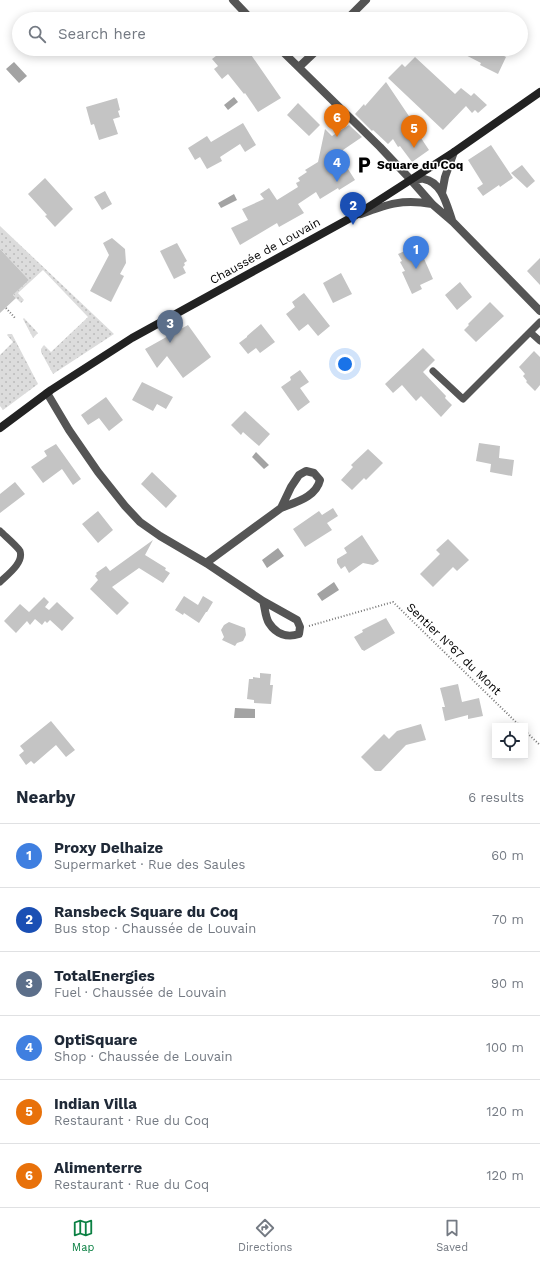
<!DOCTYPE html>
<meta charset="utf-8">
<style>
body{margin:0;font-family:"Work Sans",sans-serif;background:#f2f2f3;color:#1f2937}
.controls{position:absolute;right:12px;bottom:12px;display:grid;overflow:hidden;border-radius:0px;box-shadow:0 2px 10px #0003}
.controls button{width:36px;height:36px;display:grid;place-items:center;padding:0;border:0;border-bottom:1px solid #e0e1e3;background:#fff;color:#1f2937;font:20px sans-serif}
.you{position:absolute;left:345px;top:364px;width:14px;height:14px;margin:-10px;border:3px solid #fff;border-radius:50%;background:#1a73e8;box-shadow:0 0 0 6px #1a73e833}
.badge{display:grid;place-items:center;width:26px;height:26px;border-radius:50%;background:#0b8043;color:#fff;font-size:13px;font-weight:700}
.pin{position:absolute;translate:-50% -33px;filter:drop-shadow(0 1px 2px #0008)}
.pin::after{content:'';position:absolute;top:21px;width:14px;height:12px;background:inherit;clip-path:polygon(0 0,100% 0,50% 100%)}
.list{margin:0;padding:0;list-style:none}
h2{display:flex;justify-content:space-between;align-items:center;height:52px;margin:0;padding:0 16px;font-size:17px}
h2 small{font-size:13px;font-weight:400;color:#747a83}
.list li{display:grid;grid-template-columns:26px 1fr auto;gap:12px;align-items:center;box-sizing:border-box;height:64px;padding:0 16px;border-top:1px solid #e0e1e3}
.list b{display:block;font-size:15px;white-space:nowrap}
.list p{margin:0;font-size:13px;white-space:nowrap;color:#747a83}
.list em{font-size:13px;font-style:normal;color:#747a83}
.icon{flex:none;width:22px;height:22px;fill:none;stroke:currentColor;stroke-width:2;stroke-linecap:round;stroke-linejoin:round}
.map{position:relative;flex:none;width:540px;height:771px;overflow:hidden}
.search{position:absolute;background:#fff;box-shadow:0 2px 10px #0003;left:12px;right:12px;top:12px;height:44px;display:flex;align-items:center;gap:10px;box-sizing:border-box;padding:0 14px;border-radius:22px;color:#747a83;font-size:15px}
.sheet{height:436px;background:#fff}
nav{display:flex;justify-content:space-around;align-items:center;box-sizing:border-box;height:56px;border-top:1px solid #e0e1e3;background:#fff;font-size:11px;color:#747a83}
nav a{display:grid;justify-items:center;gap:2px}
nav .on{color:#0b8043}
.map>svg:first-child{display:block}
.grass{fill:url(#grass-dots)}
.water{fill:#a3a3a3}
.building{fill:#c4c4c4}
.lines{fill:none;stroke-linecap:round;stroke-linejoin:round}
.path{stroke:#777;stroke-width:2;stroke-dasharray:1 2;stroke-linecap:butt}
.service{stroke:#555;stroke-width:7}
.minor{stroke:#555;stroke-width:8}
.tertiary{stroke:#555;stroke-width:8}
.secondary{stroke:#222;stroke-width:8}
.labels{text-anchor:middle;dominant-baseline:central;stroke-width:3;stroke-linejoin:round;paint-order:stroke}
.poi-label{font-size:12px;font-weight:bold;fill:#000;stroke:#fff;text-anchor:start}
.street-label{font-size:12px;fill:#000;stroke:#fff}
</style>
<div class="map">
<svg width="540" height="771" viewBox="0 0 540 771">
<defs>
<pattern id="grass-dots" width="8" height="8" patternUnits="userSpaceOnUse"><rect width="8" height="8" fill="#dcdcdc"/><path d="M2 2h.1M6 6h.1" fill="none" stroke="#bbb" stroke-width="1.8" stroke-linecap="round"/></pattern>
</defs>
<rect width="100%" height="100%" fill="#fff"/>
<path class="grass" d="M0,226l114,108 -61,40 -12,-22v-3l3,-4 7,7 37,-35 -45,-47 -25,23 6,7 -3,3 -8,-8 16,-15 -29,-31z
M24,318l14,15 -5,5 -10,-19z
M8,334h4l26,50 -35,26 -3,-4v-51l13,-13 -6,-7z"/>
<path class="water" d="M14,62l13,14 -8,7 -13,-14z
M234,97l4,5 -10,8 -4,-5z
M234,194l3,6 -16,8 -3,-5z
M256,452l13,13 -5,4 -12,-12z
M278,548l6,8 -17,12 -5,-8z
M334,582l5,8 -17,11 -5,-7z
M235,708l20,1v9h-21z"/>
<path class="building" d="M225,49h22l34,49 -23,14 -13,-19 -1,1 -16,-20 -6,5 -8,-10 4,-3 -6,-7z
M454,49h37l15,8 -8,17 -18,-9 1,-2z
M415,57l40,37 6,-6 10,8 3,-3 13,12 -9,8 -3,-3 -3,3 -6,-7 -23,24 -55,-52 14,-14 3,3z
M386,82l33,49 -2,1 12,18 -17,12 -12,-16 -2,1 -5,-8 -5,5 -15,-14 -1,1 -17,-17 9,-10 1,2z
M117,98l3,12 -2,1 2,6 -7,2 5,15 -19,6 -5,-16 -3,1 -5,-18z
M298,103l22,22 -11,11 -22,-21z
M243,123l13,22 -11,7 -5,-8 -20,13 2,4 -15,8 -7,-12 -5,3 -7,-12 19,-12 4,6z
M349,125l13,12 -19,13 -2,8 14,22 -16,10 -1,-2 -18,11 -4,-7 -18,12 6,9 -25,14 -2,-4 -37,22 -9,-17 17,-8 -6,-11 22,-10 -4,-5 9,-6 8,12 21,-13 -2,-4 4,-2 -2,-3 9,-6 -2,-2 13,-8 7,-33 7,7z
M491,145l22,33 -13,9 -1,-2 -16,11 -6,-8 6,-4 -15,-24z
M522,165l13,16 -8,7 -16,-15z
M45,178l28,31 -18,18 -10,-11 2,-1 -19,-21z
M105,191l7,13 -10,6 -8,-13z
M112,238l13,11 1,14 -6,11 4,2 -13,26 -21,-11 19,-36 -6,-12z
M177,243l10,18 -3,2 1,2 -2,2 3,6 -12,6 -14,-28z
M418,245l15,34 -13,6 2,4 -10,5 -10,-22 3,-1 -5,-9 2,-1 -4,-7z
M0,249l29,31 -16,15 3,3 -16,15z
M540,258v27l-13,-14z
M341,273l11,21 -19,9 -10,-20z
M460,282l12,15 -15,13 -12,-15z
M304,293l26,33 -12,10 -10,-12 -9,7 -13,-17 9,-7 -3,-5z
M490,302l14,14 -28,26 -12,-12 5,-5 -1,-1z
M261,324l14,18 -15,11 -4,-5 -8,6 -9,-11 8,-6v-1z
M188,325l23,32 -28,21 -16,-22 -10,12 -12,-19z
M423,348l12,12 -12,12 23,24 -1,2 7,7 -11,12 -20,-21 -5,5 -14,-16 -9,8 -8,-9z
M534,351l6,6v28l-5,6 -9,-9 1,-1 -4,-5 2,-2 -6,-7z
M300,370l9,12 -9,6 10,14 -12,9 -17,-24 10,-7 -1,-3z
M142,382l31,15 -7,12 -9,-5 -4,7 -21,-11z
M106,397l17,23 -14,11 -10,-13 -11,7 -7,-10z
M245,411l25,23 -11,12 -16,-14 -2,3 -10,-10z
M479,443l21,3 -1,12 15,2 -2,16 -22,-4 1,-8 -15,-3z
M56,444l25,35 -8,6 -11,-16 -19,14 -12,-16 16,-11 -3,-5z
M368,449l15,14 -17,17 -2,-2 -12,12 -11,-10 12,-13 -2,-2z
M152,472l25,24 -11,12 -25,-24z
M15,482l10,12 -25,19v-19z
M333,508l5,8 -11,7 5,7 -27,17 -12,-18 26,-18 3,4z
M98,511l15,19 -15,13 -16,-19z
M362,535l17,26 -6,4 -10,-2 -14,10 -4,-7 -4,3 -4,-6v-4l10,-6 -3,-5z
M448,539l21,21 -12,11 -4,-4 -20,20 -13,-13 20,-20 -4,-4z
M153,540l-8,15 21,13 -1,2 5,3 -7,10 -24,-15 -27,19 17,16 -12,12 -27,-26 8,-9 -3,-4 2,-2 -1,-1 10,-7 4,5z
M184,596l14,9 5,-9 10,6 -6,10h-1l-7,11 -15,-10 -1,2 -8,-5z
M44,597l5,5 -4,5 4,3 8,-8 17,16 -12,13 -12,-11 -3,3 -2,-2 -3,4 -7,-6 -5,6 -3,-4 -11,12 -12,-12 16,-17 9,8z
M386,618l9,15 -31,18 -1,-1h-1l-8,-13 9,-5 -1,-2z
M229,622l16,6 1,7 -3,6 -6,2 -2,3 -13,-6 2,-3 -3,-7 3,-5z
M260,673l11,1 -1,11h3l-2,19 -17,-1v-3l-7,-1 2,-20h4v-2l7,1z
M458,684l4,18 17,-4 4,18 -15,3v-4l-23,6 -3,-14h3l-5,-19z
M51,721l24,29 -9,7 -10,-12 -22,19 -3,-3 -5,4 -7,-10 5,-4 -4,-5z
M421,724l5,16 -20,5 -25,26h-6l-14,-14 23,-23 5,5 8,-8z"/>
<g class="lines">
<path class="path" d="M6,308l9,10
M309,626l84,-24 127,124
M525,731l15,14"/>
<path class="service" d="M530,332l10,9
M433,371l30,28 77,-77
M0,531c5,5 17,15 20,20 4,12 -13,24 -20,31"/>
<path class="minor" d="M233,0l18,19
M347,19l19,-19
M280,49l100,98 31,33
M299,67l19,-18
M47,393l22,37 29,42 27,34 15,16 20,14 46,27 57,38 34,19 3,7 -1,7c-12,4 -23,0 -30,-11 -4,-6 -4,-16 -6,-22
M206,563l75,-55 10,-21 8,-12 7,-4 8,2 6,7c-4,17 -24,22 -39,28"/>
<path class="tertiary" d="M411,180l21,24 21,18 87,89
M411,180c4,0 10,-2 13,-1 18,3 23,27 28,41
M442,193l3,-16 9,-25
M361,214c27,-10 41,-15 71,-10"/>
<path class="secondary" d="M0,428l51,-38 81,-52 224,-123 98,-63 86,-60"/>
</g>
<defs>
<g id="parking-bare" transform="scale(1.38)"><path d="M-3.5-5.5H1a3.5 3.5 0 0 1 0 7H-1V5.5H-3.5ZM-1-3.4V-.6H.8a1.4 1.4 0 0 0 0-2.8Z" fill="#000" stroke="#fff" stroke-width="2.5" paint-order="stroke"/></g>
</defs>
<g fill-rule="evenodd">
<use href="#parking-bare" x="364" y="165"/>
</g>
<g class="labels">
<g class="poi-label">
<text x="377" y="165">Square du Coq</text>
</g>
<g class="street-label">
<text transform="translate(265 251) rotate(-29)">Chaussée de Louvain</text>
<text transform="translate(454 649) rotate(44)">Sentier N°67 du Mont</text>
</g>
</g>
</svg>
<div class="controls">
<button><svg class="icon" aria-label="locate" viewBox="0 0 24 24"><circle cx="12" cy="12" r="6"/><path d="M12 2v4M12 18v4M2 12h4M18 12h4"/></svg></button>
</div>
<div class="you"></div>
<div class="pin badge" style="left:416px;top:269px;background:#3f7fe0">1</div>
<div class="pin badge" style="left:353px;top:225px;background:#1a4fb4">2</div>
<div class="pin badge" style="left:170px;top:343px;background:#5c6f8a">3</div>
<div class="pin badge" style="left:337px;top:182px;background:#3f7fe0">4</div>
<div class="pin badge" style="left:414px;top:148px;background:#e8710a">5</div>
<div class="pin badge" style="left:337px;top:137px;background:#e8710a">6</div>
<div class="search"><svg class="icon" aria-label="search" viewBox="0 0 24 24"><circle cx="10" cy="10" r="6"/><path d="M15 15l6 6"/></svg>Search here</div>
</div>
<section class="sheet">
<h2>Nearby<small>6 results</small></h2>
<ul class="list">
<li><span class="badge" style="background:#3f7fe0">1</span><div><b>Proxy Delhaize</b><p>Supermarket · Rue des Saules</p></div><em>60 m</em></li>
<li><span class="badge" style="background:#1a4fb4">2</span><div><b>Ransbeck Square du Coq</b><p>Bus stop · Chaussée de Louvain</p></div><em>70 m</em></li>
<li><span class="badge" style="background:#5c6f8a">3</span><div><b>TotalEnergies</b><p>Fuel · Chaussée de Louvain</p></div><em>90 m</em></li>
<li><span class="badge" style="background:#3f7fe0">4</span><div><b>OptiSquare</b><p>Shop · Chaussée de Louvain</p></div><em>100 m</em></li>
<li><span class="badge" style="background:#e8710a">5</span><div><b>Indian Villa</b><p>Restaurant · Rue du Coq</p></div><em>120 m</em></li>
<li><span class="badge" style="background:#e8710a">6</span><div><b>Alimenterre</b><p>Restaurant · Rue du Coq</p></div><em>120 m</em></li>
</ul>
</section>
<nav>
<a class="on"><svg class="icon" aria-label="map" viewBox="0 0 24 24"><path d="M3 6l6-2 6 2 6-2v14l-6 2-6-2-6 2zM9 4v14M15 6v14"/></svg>Map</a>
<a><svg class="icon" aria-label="directions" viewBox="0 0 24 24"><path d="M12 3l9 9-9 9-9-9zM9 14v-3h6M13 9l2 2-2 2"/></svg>Directions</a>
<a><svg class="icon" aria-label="saved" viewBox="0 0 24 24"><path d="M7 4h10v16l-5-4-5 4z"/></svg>Saved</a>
</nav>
